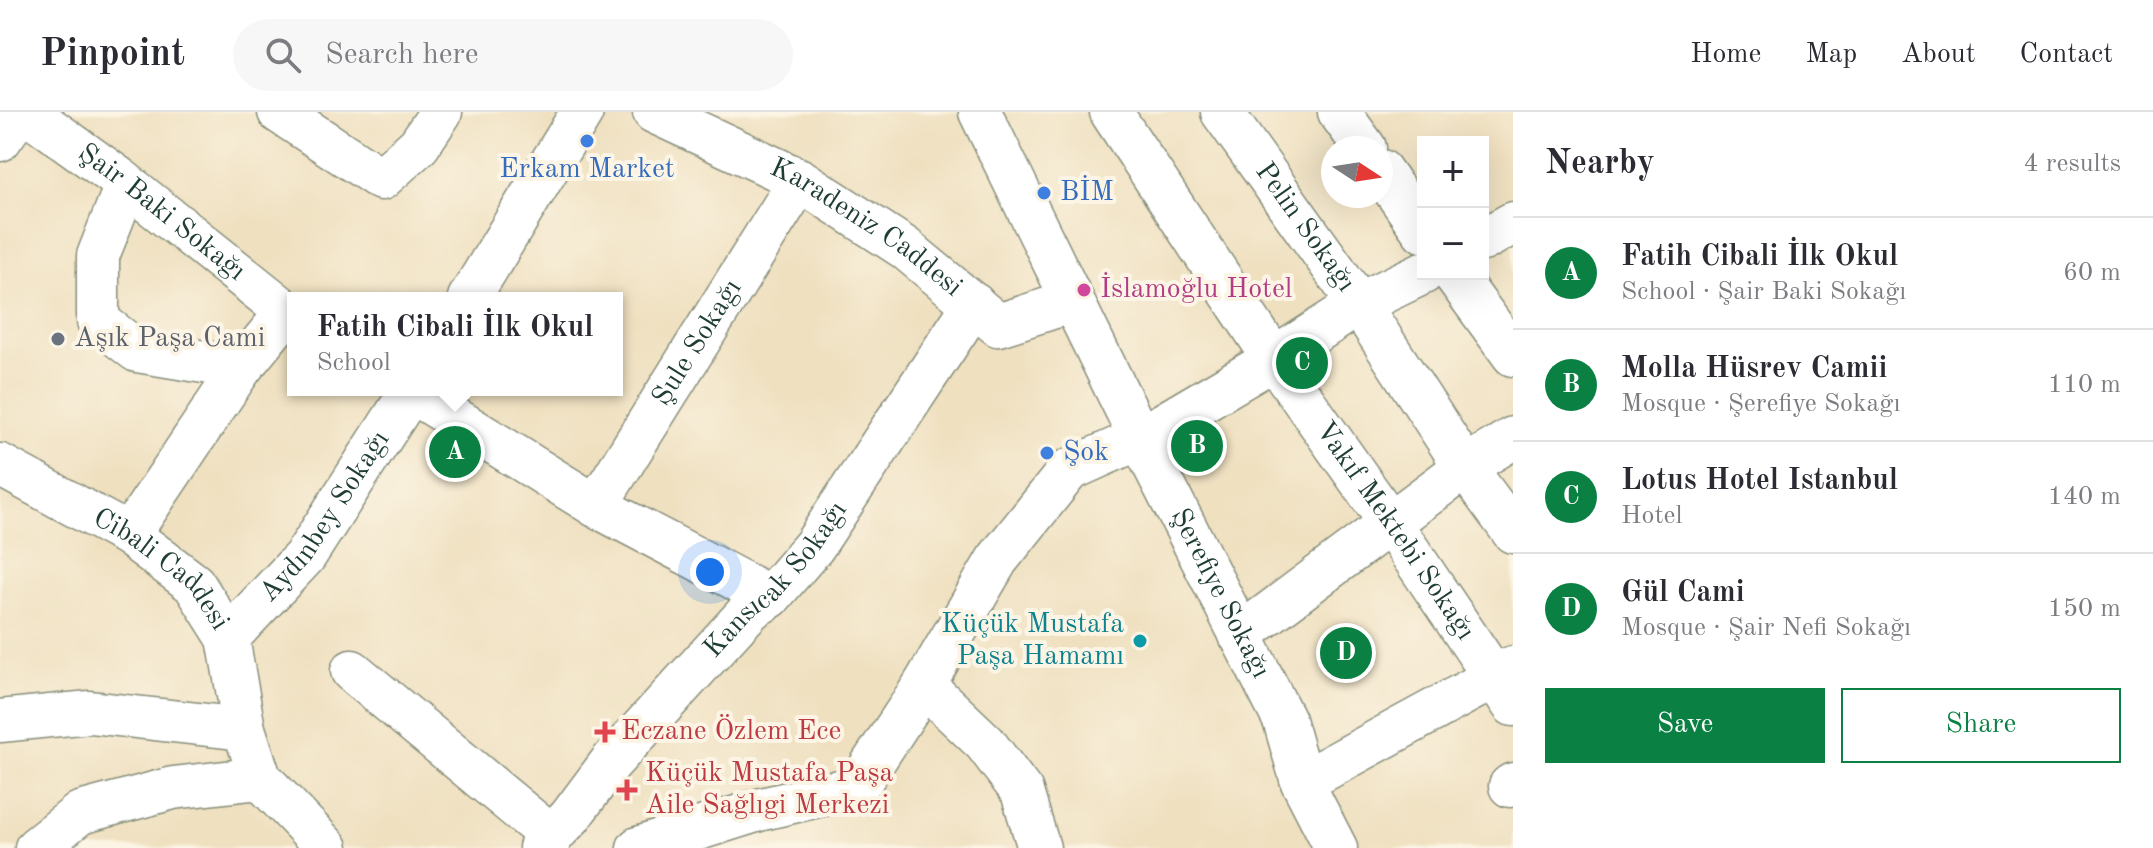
<!DOCTYPE html>
<meta charset="utf-8">
<style>
body{margin:0;font-family:"Old Standard TT",serif;background:#f7f7f7;color:#2b2b33}
.controls{position:absolute;right:24px;top:24px;display:grid;overflow:hidden;border-radius:0px;box-shadow:0 8px 32px #0002}
.controls button{width:72px;height:72px;display:grid;place-items:center;padding:0;border:0;border-bottom:2px solid #e1e1e2;background:#fff;color:#2b2b33;font:40px sans-serif}
.compass{position:absolute;left:1321px;top:24px;width:72px;height:72px;border-radius:50%;background:#fff;box-shadow:0 8px 32px #0002;rotate:102deg}
.you{position:absolute;left:710px;top:460px;width:28px;height:28px;margin:-20px;border:6px solid #fff;border-radius:50%;background:#1a73e8;box-shadow:0 0 0 12px #1a73e833}
.badge{display:grid;place-items:center;width:52px;height:52px;border-radius:50%;background:#0b8043;color:#fff;font-size:26px;font-weight:700}
.pin{position:absolute;translate:-50% -50%;border:4px solid #fff;box-shadow:0 2px 8px #0006}
.popup{position:absolute;left:287px;top:180px;width:336px;height:104px;box-sizing:border-box;display:grid;place-content:center;border-radius:0px;background:#fff;filter:drop-shadow(0 2px 6px #0005);font-size:26px;white-space:nowrap;color:#7c7c81}
.popup b{font-size:30px;color:#2b2b33}
.popup::after{content:'';position:absolute;left:50%;top:100%;margin-left:-16px;border:16px solid transparent;border-top-color:#fff}
.list{margin:0;padding:0;list-style:none}
h2{display:flex;justify-content:space-between;align-items:center;height:104px;margin:0;padding:0 32px;font-size:34px}
h2 small{font-size:26px;font-weight:400;color:#7c7c81}
.list li{display:grid;grid-template-columns:52px 1fr auto;gap:24px;align-items:center;box-sizing:border-box;height:112px;padding:0 32px;border-top:2px solid #e1e1e2}
.list b{display:block;font-size:30px;white-space:nowrap}
.list p{margin:0;font-size:26px;white-space:nowrap;color:#7c7c81}
.list em{font-size:26px;font-style:normal;color:#7c7c81}
.actions{display:flex;gap:16px;padding:24px 32px}
.actions a{flex:1;padding:18px 0;border:2px solid #0b8043;border-radius:0px;text-align:center;font-size:28px;color:#0b8043}
.actions .main{background:#0b8043;color:#fff}
.icon{flex:none;width:44px;height:44px;fill:none;stroke:currentColor;stroke-width:2;stroke-linecap:round;stroke-linejoin:round}
.map{position:relative;flex:none;width:1513px;height:736px;overflow:hidden}
header{display:flex;align-items:center;gap:48px;box-sizing:border-box;height:112px;padding:0 40px;background:#fff;border-bottom:2px solid #e1e1e2}
header strong{font-size:38px}
nav{display:flex;gap:44px;margin-inline-start:auto;font-size:28px}
.search{width:560px;height:72px;background:#f7f7f7;display:flex;align-items:center;gap:20px;box-sizing:border-box;padding:0 28px;border-radius:44px;color:#7c7c81;font-size:30px}
main{display:flex}
aside{flex:1;background:#fff}
.map>svg:first-child{display:block}
.lines{fill:none;stroke-linecap:round;stroke-linejoin:round}
.minor-casing{stroke:#878e7a;stroke-width:45}
.minor{stroke:#fff;stroke-width:42}
.shop-dot{fill:#3f7fe0;stroke:#fcf5e5;stroke-width:3}
.hotel-dot{fill:#d1479c;stroke:#fcf5e5;stroke-width:3}
.worship-dot{fill:#6b7280;stroke:#fcf5e5;stroke-width:3}
.culture-dot{fill:#0f9aa8;stroke:#fcf5e5;stroke-width:3}
.health-dot{fill:#e0444e;stroke:#fcf5e5;stroke-width:3}
.labels{text-anchor:middle;dominant-baseline:central;stroke-width:8;stroke-linejoin:round;paint-order:stroke}
.shop-label{font-size:28px;fill:#366cbe;stroke:#fcf5e5;text-anchor:start}
.street-label{font-size:28px;fill:#1f3d34;stroke:#fcf5e5}
.hotel-label{font-size:28px;fill:#b23c85;stroke:#fcf5e5;text-anchor:start}
.worship-label{font-size:28px;fill:#5b616d;stroke:#fcf5e5;text-anchor:start}
.culture-label{font-size:28px;fill:#0d838f;stroke:#fcf5e5;text-anchor:end}
.health-label{font-size:28px;fill:#be3a42;stroke:#fcf5e5;text-anchor:start}
</style>
<header>
<strong>Pinpoint</strong>
<div class="search"><svg class="icon" aria-label="search" viewBox="0 0 24 24"><circle cx="10" cy="10" r="6"/><path d="M15 15l6 6"/></svg>Search here</div>
<nav><a>Home</a><a>Map</a><a>About</a><a>Contact</a></nav>
</header>
<main>
<div class="map">
<svg width="1513" height="736" viewBox="0 0 1513 736">
<rect width="100%" height="100%" fill="#fcf5e5"/>
<filter id="ink" filterUnits="userSpaceOnUse"><feTurbulence type="fractalNoise" baseFrequency=".0125" numOctaves="2"/><feDisplacementMap in="SourceGraphic" scale="16" xChannelSelector="R" yChannelSelector="G"/><feConvolveMatrix kernelMatrix="1 2 1 2 8 2 1 2 1" color-interpolation-filters="sRGB"/></filter>
<filter id="wash" filterUnits="userSpaceOnUse"><feTurbulence type="fractalNoise" baseFrequency=".006" numOctaves="4" result="noise"/><feDisplacementMap in="SourceGraphic" scale="32" xChannelSelector="R" yChannelSelector="G"/><feGaussianBlur stdDeviation="1.8" result="paint"/><feColorMatrix in="noise" values="0 0 0 0 0 0 0 0 0 0 0 0 0 0 0 0 0 1.4 0 .05"/><feComposite in="paint" operator="in"/></filter>
<g filter="url(#wash)">
<rect width="100%" height="100%" fill="#efe0c0"/>
</g>
<g filter="url(#ink)">
<g class="lines">
<g class="minor-casing">
<g id="minor">
<path id="s1" d="M27,0l93,67 173,138"/>
<path d="M279,0l102,67 38,-34 22,-33"/>
<path id="s2" d="M654,0l146,68 105,68 93,77 75,-24"/>
<path id="s3" d="M980,0l160,326 144,282 18,62 34,66"/>
<path id="s4" d="M1111,0l163,247 117,165 122,181"/>
<path id="s5" d="M1222,0l137,192 106,163 48,65"/>
<path d="M1339,0l26,36"/>
<path d="M0,28l20,-28"/>
<path d="M1381,59l42,60"/>
<path d="M126,73l-28,71v65l39,30 104,17"/>
<path d="M1483,128l30,-17"/>
<path d="M1454,162l59,81"/>
<path d="M469,186l113,-186"/>
<path d="M409,278l187,116 174,91"/>
<path id="s6" d="M0,353l129,70 65,49 34,54 16,91 16,49 67,70"/>
<path id="s7" d="M596,394l204,-326"/>
<path d="M129,423l112,-167 46,-56"/>
<path d="M1240,523l225,-168 48,-29"/>
<path id="s8" d="M228,526l77,-82 107,-166"/>
<path d="M352,559l200,166"/>
<path d="M924,573l61,58 37,49 17,56"/>
<path d="M0,609l90,-9 154,17"/>
<path d="M1302,670l211,-115"/>
<path d="M1510,674l3,-2"/>
<path d="M36,736l44,-35 93,-25 87,-10"/>
<path id="s9" d="M540,736l30,-31 41,-55 140,-153 19,-12 44,-51 160,-242"/>
<path d="M638,736l124,-39 95,-22 67,-102 73,-125 72,-90 71,-32 134,-79 85,-55 64,-31"/>
</g>
</g>
<use href="#minor" class="minor"/>
</g>
</g>
<g class="shop-dot">
<circle cx="587" cy="29" r="8"/>
<circle cx="1044" cy="81" r="8"/>
<circle cx="1047" cy="341" r="8"/>
</g>
<circle class="hotel-dot" cx="1084" cy="178" r="8"/>
<circle class="worship-dot" cx="58" cy="227" r="8"/>
<circle class="culture-dot" cx="1140" cy="529" r="8"/>
<g class="health-dot">
<path d="M601 608h8v8h8v8h-8v8h-8v-8h-8v-8h8z"/>
<path d="M623 666h8v8h8v8h-8v8h-8v-8h-8v-8h8z"/>
</g>
<g class="labels">
<g class="shop-label">
<text x="587" y="58" text-anchor="middle">Erkam Market</text>
<text x="1060" y="81">BİM</text>
<text x="1063" y="341">Şok</text>
</g>
<g class="street-label">
<text stroke="none"><textPath href="#s1" startOffset="168">Şair Baki Sokağı</textPath></text>
<text stroke="none"><textPath href="#s5" startOffset="142">Pelin Sokağı</textPath></text>
<text stroke="none"><textPath href="#s2" startOffset="242">Karadeniz Caddesi</textPath></text>
<text stroke="none"><textPath href="#s7" startOffset="192">Şule Sokağı</textPath></text>
<text stroke="none"><textPath href="#s8" startOffset="156">Aydınbey Sokağı</textPath></text>
<text stroke="none"><textPath href="#s4" startOffset="506">Vakıf Mektebi Sokağı</textPath></text>
<text stroke="none"><textPath href="#s6" startOffset="194">Cibali Caddesi</textPath></text>
<text stroke="none"><textPath href="#s9" startOffset="358">Kansıcak Sokağı</textPath></text>
<text stroke="none"><textPath href="#s3" startOffset="538">Şerefiye Sokağı</textPath></text>
</g>
<g class="hotel-label">
<text x="1100" y="178">İslamoğlu Hotel</text>
</g>
<g class="worship-label">
<text x="74" y="227">Aşık Paşa Cami</text>
</g>
<g class="culture-label">
<text x="1124" y="513">Küçük Mustafa<tspan x="1124" dy="32">Paşa Hamamı</tspan></text>
</g>
<g class="health-label">
<text x="621" y="620">Eczane Özlem Ece</text>
<text x="645" y="662">Küçük Mustafa Paşa<tspan x="645" dy="32">Aile Sağlıgi Merkezi</tspan></text>
</g>
</g>
</svg>
<div class="controls">
<button>+</button>
<button>−</button>
</div>
<svg class="compass" viewBox="-18 -18 36 36"><path d="M0-13l5 13h-10z" fill="#e53935"/><path d="M0 13l5-13h-10z" fill="#7c7c81"/></svg>
<div class="you"></div>
<div class="pin badge" style="left:455px;top:340px">A</div>
<div class="popup"><b>Fatih Cibali İlk Okul</b>School</div>
<div class="pin badge" style="left:1197px;top:334px">B</div>
<div class="pin badge" style="left:1302px;top:251px">C</div>
<div class="pin badge" style="left:1346px;top:541px">D</div>
</div>
<aside>
<h2>Nearby<small>4 results</small></h2>
<ul class="list">
<li><span class="badge">A</span><div><b>Fatih Cibali İlk Okul</b><p>School · Şair Baki Sokağı</p></div><em>60 m</em></li>
<li><span class="badge">B</span><div><b>Molla Hüsrev Camii</b><p>Mosque · Şerefiye Sokağı</p></div><em>110 m</em></li>
<li><span class="badge">C</span><div><b>Lotus Hotel Istanbul</b><p>Hotel</p></div><em>140 m</em></li>
<li><span class="badge">D</span><div><b>Gül Cami</b><p>Mosque · Şair Nefi Sokağı</p></div><em>150 m</em></li>
</ul>
<div class="actions"><a class="main">Save</a><a>Share</a></div>
</aside>
</main>
